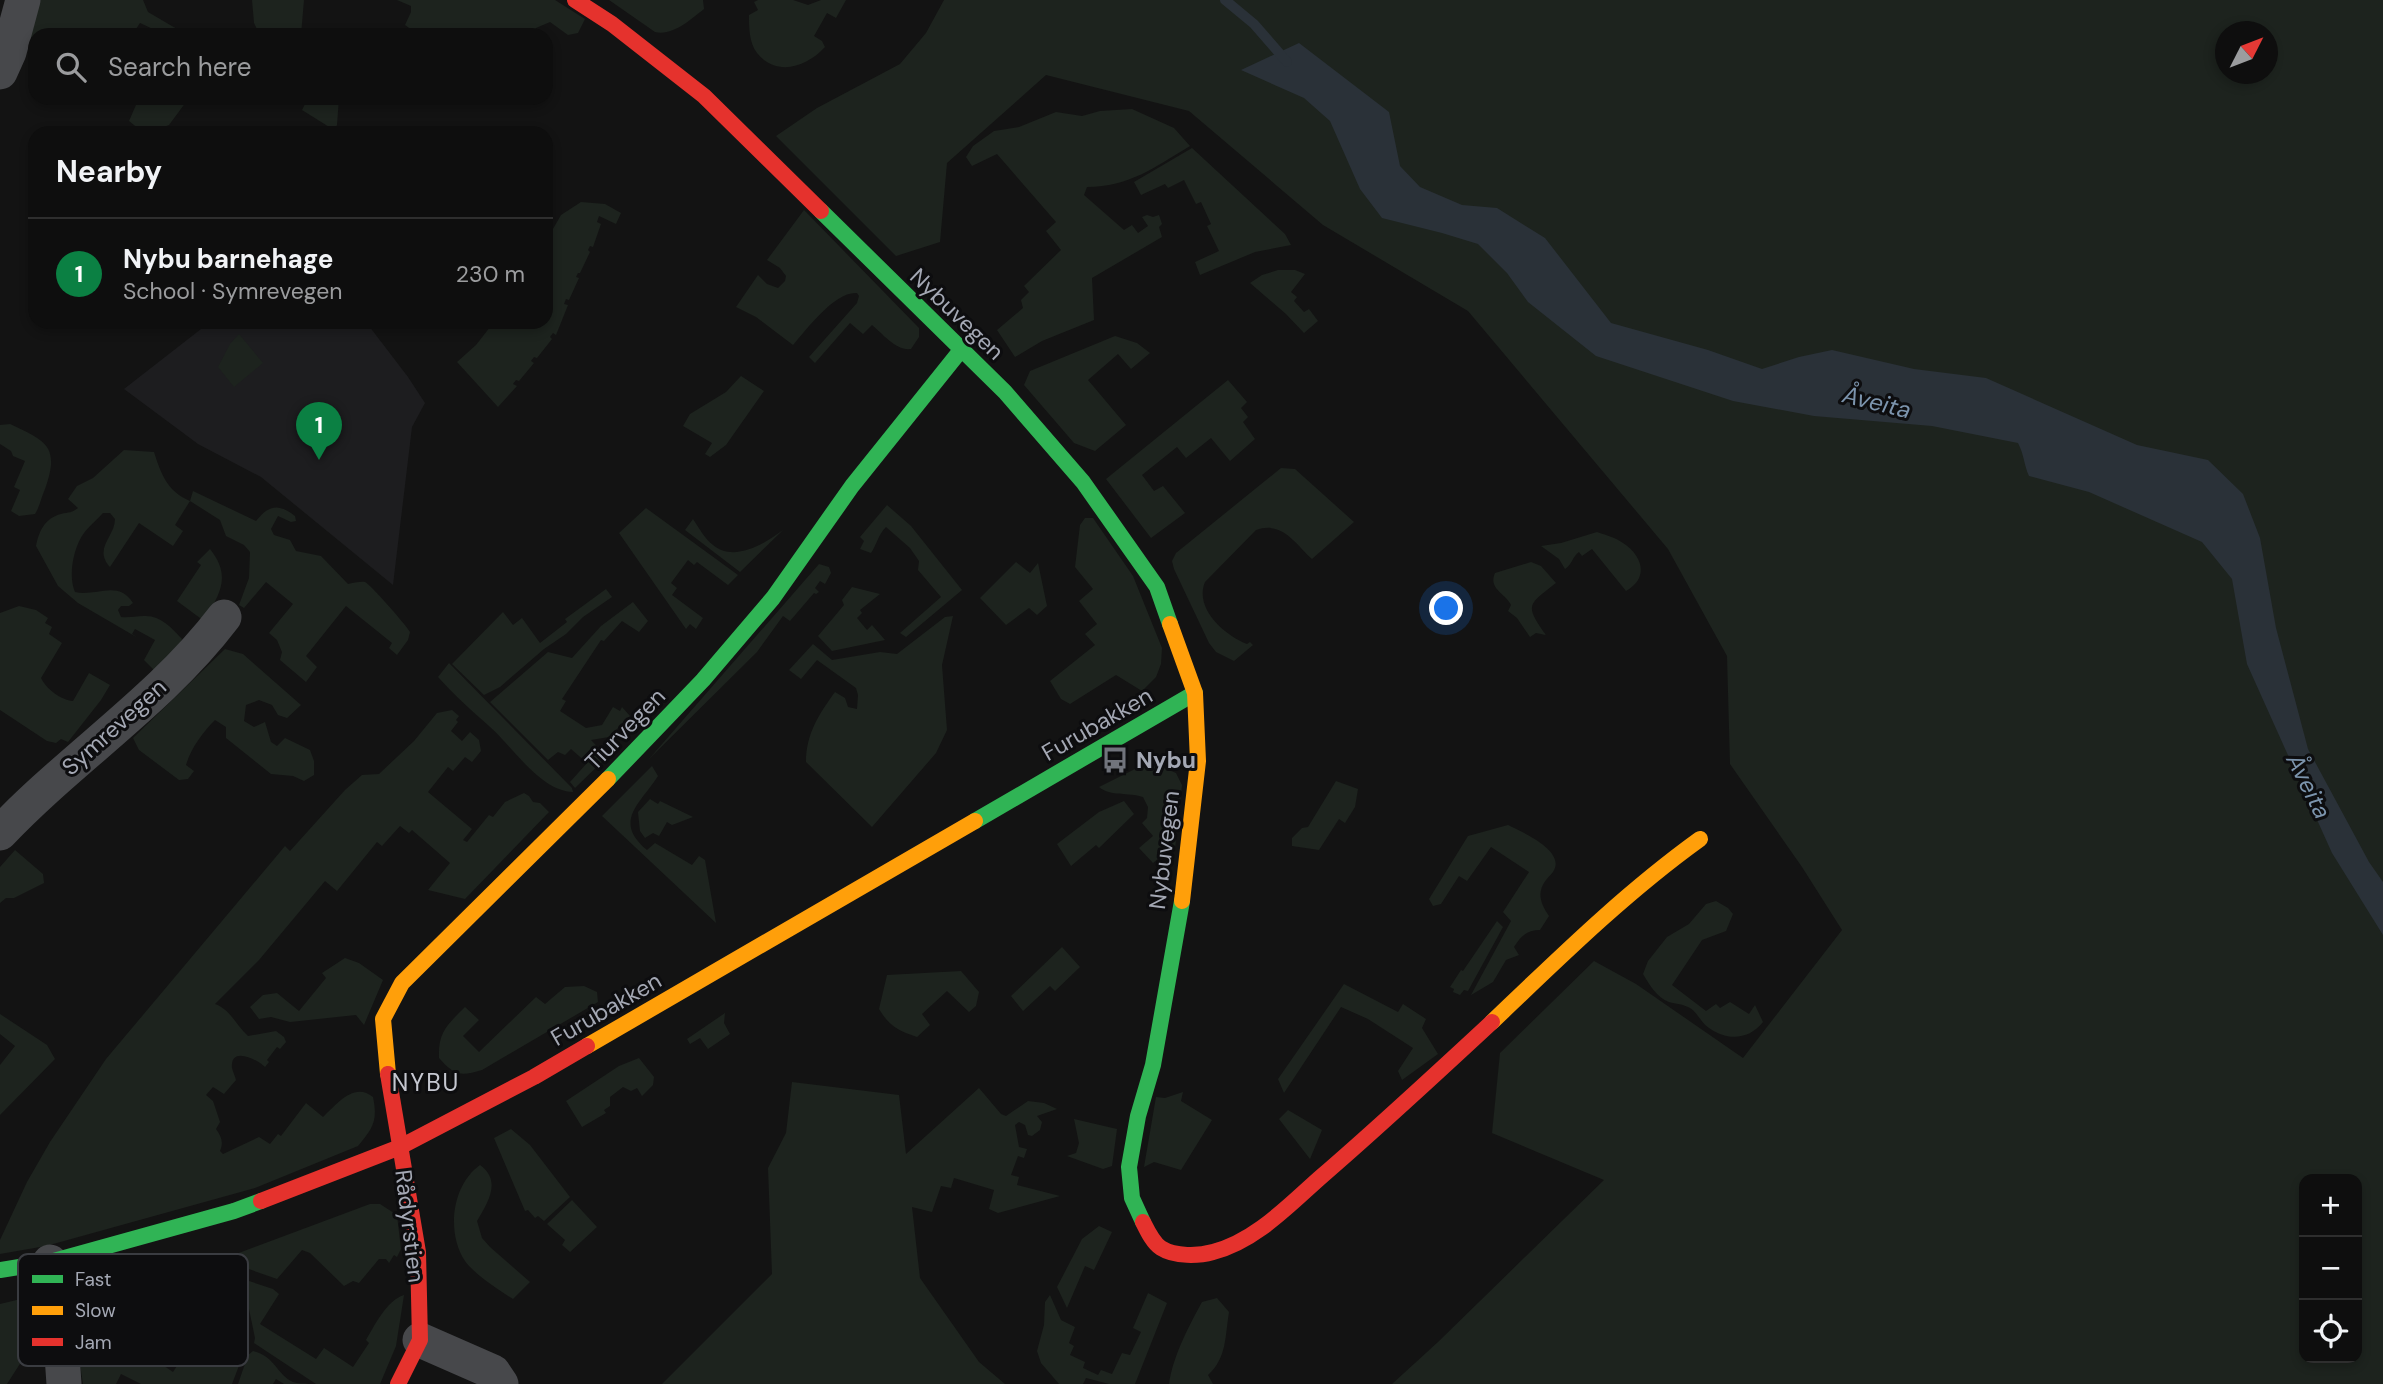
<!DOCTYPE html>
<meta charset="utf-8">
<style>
body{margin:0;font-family:"DM Sans",sans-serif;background:#171717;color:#f1f3f6}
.controls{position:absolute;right:21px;bottom:21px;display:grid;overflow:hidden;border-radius:14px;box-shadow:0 4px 10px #0003}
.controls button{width:63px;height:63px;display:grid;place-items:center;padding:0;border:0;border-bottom:2px solid #2e2e2e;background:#0e0e0e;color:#f1f3f6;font:35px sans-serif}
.compass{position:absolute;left:2215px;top:21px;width:63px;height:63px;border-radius:50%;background:#0e0e0e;box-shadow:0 4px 10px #0003;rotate:48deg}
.you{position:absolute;left:1447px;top:609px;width:24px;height:24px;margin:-18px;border:5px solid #fff;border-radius:50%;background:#1a73e8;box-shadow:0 0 0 10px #1a73e833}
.badge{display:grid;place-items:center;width:46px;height:46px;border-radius:50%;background:#0b8043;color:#fff;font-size:23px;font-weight:700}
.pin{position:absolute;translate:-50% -58px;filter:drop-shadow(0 2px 4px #0008)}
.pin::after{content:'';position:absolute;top:37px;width:24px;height:21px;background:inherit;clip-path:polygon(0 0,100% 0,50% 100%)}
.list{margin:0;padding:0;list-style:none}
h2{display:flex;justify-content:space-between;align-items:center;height:91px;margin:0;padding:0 28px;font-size:30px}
h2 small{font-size:23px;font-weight:400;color:#9b9c9e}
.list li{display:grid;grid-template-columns:46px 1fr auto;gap:21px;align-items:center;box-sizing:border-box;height:112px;padding:0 28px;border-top:2px solid #2e2e2e}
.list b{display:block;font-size:26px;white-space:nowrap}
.list p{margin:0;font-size:23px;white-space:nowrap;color:#9b9c9e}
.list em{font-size:23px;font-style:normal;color:#9b9c9e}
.icon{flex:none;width:38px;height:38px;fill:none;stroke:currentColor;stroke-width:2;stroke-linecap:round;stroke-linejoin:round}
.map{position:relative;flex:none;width:2383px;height:1384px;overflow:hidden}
.search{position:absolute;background:#0e0e0e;box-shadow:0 4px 10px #0003;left:28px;top:28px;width:525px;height:77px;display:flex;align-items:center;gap:18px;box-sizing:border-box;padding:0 24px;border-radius:21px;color:#9b9c9e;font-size:26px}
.panel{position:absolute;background:#0e0e0e;box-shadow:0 4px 10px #0003;left:28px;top:126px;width:525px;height:203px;border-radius:21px}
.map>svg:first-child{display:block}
.built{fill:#1d1d1f}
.green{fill:#1d231e;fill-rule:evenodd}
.water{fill:#2a3138}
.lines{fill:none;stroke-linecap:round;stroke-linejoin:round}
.stream{stroke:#2a3138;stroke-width:10}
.street{stroke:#47484b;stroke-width:35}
.fast{stroke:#30b455;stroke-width:16}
.slow{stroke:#ff9f0a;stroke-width:16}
.jam{stroke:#e5322d;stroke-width:16}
.labels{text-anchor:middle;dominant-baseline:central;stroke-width:6;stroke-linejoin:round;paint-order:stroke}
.street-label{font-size:23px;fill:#a4a8b4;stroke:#0d0d0f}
.poi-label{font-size:23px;font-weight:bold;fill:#a4a8b4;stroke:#0d0d0f;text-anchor:start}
.water-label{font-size:24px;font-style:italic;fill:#7c94ad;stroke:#0d0d0f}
.neighbourhood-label{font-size:24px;letter-spacing:2px;fill:#c5c7d0;stroke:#0d0d0f}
.key{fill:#0d0d0f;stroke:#3a3c41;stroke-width:2}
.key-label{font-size:19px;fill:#a4a8b4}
</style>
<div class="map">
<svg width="2383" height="1384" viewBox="0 0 2383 1384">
<rect width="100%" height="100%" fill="#131313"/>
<path class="built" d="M210,322h156l42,55 17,26 -13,24 -19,158 -132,-108 -63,-33 -74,-55z"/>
<path class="green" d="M32,0h111l5,12 29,17 1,6h-12l-26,-12 -8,12 -6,-6 -12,6h-79v5l-4,-3h-10z
M252,0h52l-3,35h-41l-6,-12z
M397,0h158l30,19 -7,14 -10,2 -18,-13 -14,6 -5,7h-112l-14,-10 6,-13v-6z
M609,0h94l1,9c-14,11 -31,27 -49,23z
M758,0h35l15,5 13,-5h25l-10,18 -9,-5 -13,23 8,5 3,6c-17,19 -48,31 -68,6 -8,-10 -8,-26 -8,-38l9,-5 -4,-8z
M944,0h1439v1384h-991l46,-42 166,-162 -112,-47 8,-80 94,-92 42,23 107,74 99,-128 -40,-63 -72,-103 -3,-108 -59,-107 -200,-238 -145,-86 -134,-114 -143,-36 -99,88 -7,79 -44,14 -120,-120 41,-28 83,-44 26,-31zM2226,32h42v42h-42zM2304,1179h53v179h-53z
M139,98h50l-20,27 -22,8h-3l-15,-12z
M308,98h31l-2,27 -3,5 -32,-20z
M1132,109l42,19 16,18c-35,21 -61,41 -103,41l-3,8 40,35 8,-5 6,8 10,-7 -6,-9 5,-2 6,2 6,-2 3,9 -3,3 3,10 -70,41 2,42 -52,21 -27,16 -18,-27 26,-22 -2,-8 8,-8 -5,-6 37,-36 -15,-19 10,-9 -59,-68 -25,12 -6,-9 7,-11 21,-15 25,-4 37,-15 26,4 18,-5z
M1192,148l93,86 6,11 -36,7 -55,23 -5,-13 24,-11 -12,-25 4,-2 -10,-22 -5,2 -12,-24 -16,8 -3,-4 -24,11 -7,-13z
M581,202l24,2 16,9 -5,11 -17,-8 -2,6 4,2 -8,23 -3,-1 -2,4 2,2 -10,21h-2l-2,4 3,1 -10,22 -3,-1 -2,5 4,1 -12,30 -3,-2 -3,4 2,2 -15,19 -3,-1 -3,4 3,2 -15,18 -3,-1 -3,4 4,2 -19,21 -41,-45 19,-17 18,-23h52v-81l15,-26z
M804,210l115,118v9l-8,12c-15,2 -28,-15 -39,-24l-9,9 -13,-11 -35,40 -6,-6 48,-54 2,-7 -2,-3c-22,-2 -50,36 -64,52l-37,-28 -20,-10 22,-32 9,9 11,4 7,-7 1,-5 -6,-8 -13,-8z
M1278,270h17l10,4 -14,18 6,5 -3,4 10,11 5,-3 9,12 -14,12 -18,-19 -36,-31 12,-8z
M239,334l24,29 -29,24 -16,-20 12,-23z
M1115,336l22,7 13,10 -19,16 -13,-15 -30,26 38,45 -31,26 -21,-8 -50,-58 6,-14z
M741,376l23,15 -38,54 -16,12 -5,-3 7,-11 -29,-17 7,-12 36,-22z
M1228,380l19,22 -6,6 7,9 -5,5 12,17 -25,22 -19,-23 -25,20 -9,-11 -35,28 12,16 9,-5 22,27 -34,25 -45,-59z
M10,424c37,17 50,23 35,65 -4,9 -5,17 -10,25l-16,2 -8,-5 9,-21 -6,-3 11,-26 -12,-5 -2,-5 -11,-7v-19z
M124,450l30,2c7,22 13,39 36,49l3,-10 63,30c13,-16 22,-18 39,-5l1,5 -5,1 -13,-6 -7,13 3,6 16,5 6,11 25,5 27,28c5,-1 13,-3 17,-2 5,2 42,44 45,50l-2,8 -11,15 -8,-7 3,-5 -46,-37 -40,50 11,11 -11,15 -26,-22 2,-8 -5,-12 -8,-7 24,-29 -27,-22 -22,26 -5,-3 10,-27 1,-26 -6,-7 -18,-9 -6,-16 -30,-19 -15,24 8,6 -10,15 -34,-23 -29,44c-17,-19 5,-30 5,-48l-5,-6h-7c-6,7 -14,13 -19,20 -11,15 -16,43 -9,59 21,5 43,-13 58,11l-4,3h-8l-3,4 3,7c9,1 14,-1 23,-1 16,-1 28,12 38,23l-4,10 -20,25 -14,-14 11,-20 -20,-11 -3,5 6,4 -60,-35 -20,-17 -22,-40c3,-15 9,-28 25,-32 8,-2 11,-1 17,-6l-10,-9 9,-13 16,-8z
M1281,468l14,1 59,53 -42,37c-18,-17 -30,-38 -56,-29l-51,52c-11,26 19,53 42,62l3,-2 3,3 -19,16 -18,-9 -7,-9 -35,-74 -2,-8 4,-8z
M887,505l24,21 51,64 -56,47 -6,-4 41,-36 -23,-27 1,-9 -9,-13 -24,-21c-8,8 -9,17 -15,26l-11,-4 4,-8 -4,-4z
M646,508l92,67 -10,10 -31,-23 -3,3 -6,-5 -17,23 6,5 -5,7 31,23 -7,11 -6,-5 -4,5 -67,-96z
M1085,518h8l40,58 29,72 -1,16 -5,13 -14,14 -26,-16 -46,29 -9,-5 -11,-18 45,-36 -10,-11 12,-10 -18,-23 14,-12 -18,-22 5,-42z
M693,519c6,9 12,20 20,26 21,18 53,-2 70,-15l-43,42 -55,-42z
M1597,532c9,3 19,6 26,11 20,13 26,35 3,48l-34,-42 -10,7 -3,-4c-7,5 -7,13 -14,17l-6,-10 -18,-13 20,-3z
M210,549c21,26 11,44 -5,69h-5l-23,-17 24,-36 -4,-3z
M1016,562l14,11 8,-10 9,43 -10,9 -8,-7 -23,17 -26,-27z
M1531,562l10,4 15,17c-28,22 -32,21 -10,52l-10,-2 -6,4 -13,-19 -9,-7 3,-6c-6,-12 -23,-16 -16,-32z
M819,564l10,3 2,6 -6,11 -5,-3 -5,7 4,4 -3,2 -2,-1 -24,28 -7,-5 -26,36 -108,107z
M852,587l28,7 -20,16 2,3 -5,5 10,12 5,-5 13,15 -53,11 -14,-15 26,-31 -2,-5z
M606,589l6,8 -29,20 -17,17 -22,15 -44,38 -16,8 -32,-31 51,-52 10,13 9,-7 18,25 27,-21 -2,-3z
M633,602l15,19 -9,11 -17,-11 -18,20 -3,-1 -39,59 4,2 -6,10 26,17 16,-3 11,-18 7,4 2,-4 8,9 -21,21 -18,3 16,17 -32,31 -5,-6 17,-19 -16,-14 -6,6 -7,-3 -10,8 -58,-58 58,-50 24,6 29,-32z
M19,606l17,4 12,8 -3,5 7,4 -3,7 13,9 -21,35c5,11 20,22 32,23l16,-28 21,12 -9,15 -33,42 -7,-3 -5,4 -9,-2 -47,-31v-97z
M953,616l-11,49 5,65 -11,23 -64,74 -66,-65c0,-28 13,-48 29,-70l10,6 3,9 9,2 1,-14 -2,-7 -39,-28 -16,19 -12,-9 24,-26 19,16 48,-8 17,2 48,-37z
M225,649l18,5 58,51 -14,13 -9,-3 -6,-10 -13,-5 -13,5 -2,16 10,6 11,-5 6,20 6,4 8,-8 25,12 4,11v14l-10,6 -11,-5 -22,-2 -45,-36v-11l-11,-7c-12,12 -24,28 -29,45l8,6 -6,8 -9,1 -40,-30 -6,-12z
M449,663l123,125 1,4c-33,-1 -60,-45 -84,-66 -18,-16 -35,-31 -51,-49z
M452,710l7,6 -3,4 2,2 -7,9 11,10 8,-9 9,8 2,11 -9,11 -7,-5 -12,14 -5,-4 -20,25 44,37 -9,11 4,2 22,-27 4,2 12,-15 19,-9 5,3 4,6 7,1 9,9 -84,87 -37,-9 22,-27 -38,-33 -3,3 -9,-7 -18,20 -5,-4 -40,49 -12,-10 -66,79 -44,44c15,5 21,21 33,32l28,-5 8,6 2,5 -6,7 -3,-2 -10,13 2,2 -4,5c-7,-7 -35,-22 -33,1 1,4 3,8 4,12l-12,14 -11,-7 -7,8 7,6 7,21 -4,7c5,7 8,13 4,22l3,3 36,-17 11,7 8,-10 3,2 25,-33 17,14c13,-12 31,-36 50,-20 5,24 0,31 -15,49l-103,42 -209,58 -46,8v-14l27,-58 23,-40 56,-83 179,-213 5,5 55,-61 17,-15 17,-1 35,-33 23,-28z
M1155,764l21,9 6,12 -7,64 -9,3 -13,11 -14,-15 14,-12 -11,-13 5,-5 1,-11 -5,-10c-15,-5 -32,0 -44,-10l42,-21z
M652,766l6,10c-17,27 -46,45 -11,74l8,-7 37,22 7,-9 6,4 11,63 -114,-107z
M1336,781l22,8 -3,18 -10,16 -6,-4 -20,31 -27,-4v-8l10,-10 6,-1z
M650,799l8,5 2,-3 33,16 -21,8 -5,-3 -8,14 -6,-3 -8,5 -5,-7 -2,-19z
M1124,801l10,13 -35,34 -3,-3 -25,21 -14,-22 42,-32z
M1508,825c14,7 59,26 45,47 -2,3 -5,5 -7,8 -10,13 -5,24 3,36l-9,14c-13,0 -19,6 -26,17l5,8 -13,5 -13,22 -22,13 40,-74 -8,-9 26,-40 -38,-25 -24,34 -8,-5 -18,28 -8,2 -4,-7 39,-63z
M15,850l28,24 1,9 -30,15h-8l-6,5v-36z
M1716,901l12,7 5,6 -7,17 -24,9 -30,45 34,26 10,-7 4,4 10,-6 19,12 6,-9 8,17c-14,18 -36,19 -54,6 -8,-5 -11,-15 -19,-20 -7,-4 -14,-4 -21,-6 -12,-4 -20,-18 -26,-28l5,-13 19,-24 22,-13 17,-20z
M1497,921l6,6 -35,64 -4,-1 -4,5 -7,-3 1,-3 -4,-2 11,-17 2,1z
M1062,947l18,20 -25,24 -5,-5 -27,25 -12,-15z
M345,958l14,5 24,17 -19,45 -8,-10 -66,7 -19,-5 -12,2 -9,-12 13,-12 14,-2 22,18 27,-33 -4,-5z
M961,971l18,21 -3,14 -7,6 -22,-21 -25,23 8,11 -13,12c-18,-6 -28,-11 -38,-28l8,-34z
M1344,984l54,28 5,-8 23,15 -4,9 16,26 -36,26 -4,-9 15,-23 -45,-29 -27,-12 -57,86 -6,-14z
M584,986l13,6 1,10 -116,68c-22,7 -28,5 -43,-12 -1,-26 8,-33 26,-51l14,13 -16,16 16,16 57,-55 9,7 20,-17z
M725,1013l-1,10 6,11 -22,15 -8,-11 -10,6 -3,-5z
M0,1014l47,31 8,14 -55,56v-50l15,-19 -15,-12z
M639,1058l15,19 -1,8 -11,11 -5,-8 -6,3 -8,-4 -13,10v9l-6,4 2,3 -24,14 -16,-26 53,-35z
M792,1082l107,13 7,59 73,-66 22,26 5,2 22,-15 16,2 13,6 -20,7 5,6 -2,8 -8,6 -4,-1 -3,-10 -6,-3 -4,3 4,22 8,2 -3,9 -6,-2 -7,19 8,2 -2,8 43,11 -62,17 -9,-4 5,-19 -40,-12 -3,10 -10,-2 -9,26 -20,-5 8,71 59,84 26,22h-343l110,-110 -4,-106 18,-35z
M1183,1092l-2,9 31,19 -31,50 -27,-8 -10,5 12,-70 9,1z
M1288,1110l34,20 -12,29 -31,-40z
M1074,1119l43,10 -5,37 -9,3 -36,-13 9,-3 3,-10z
M511,1129l19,16 40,52 -26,24 -6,-5 -3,2 -7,-8 -3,1 -31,-73z
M480,1165c22,16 8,37 -3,56l5,17 8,9 40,35 -17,17c-13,-8 -40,-26 -48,-38 -19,-29 -13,-76 15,-96z
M572,1200l25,27 -27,25 -8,-7 3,-5 -18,-16z
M370,1204h10l17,11 4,34 -4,8 -3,-2 -5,8 -3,-4h-7l-20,24 -6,-2 -9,5 -34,-33 -8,-3 -25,29 -34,-12 -7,-13z
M1099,1226l13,6 -18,38 -9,-4 -18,42 -10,-21 25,-48z
M240,1278l33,11 6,5 -19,30 56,35 8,-11 29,19 16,-24 -3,-3c9,-15 20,-39 38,-45l-8,51 -16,38h-64l-62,-41 1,-5 -11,-53z
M1148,1293l19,10 -32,81h-26l-23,-6 -3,6h-24l-18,-21 -4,-12 7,-26 1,-23 5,-7 11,25 14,7 -6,16 5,3 -4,9 15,7 -2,6 15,7 3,-5 11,4 10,-21 8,2 11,-23 -8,-4z
M25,1298l10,8 13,27 -16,12 -25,39h-7v-80z
M1217,1298l12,14c-4,24 -2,46 -21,63l5,9h-44c4,-28 20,-58 33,-82z
M238,1312l7,38 -13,34h-91l-20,-10 -5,10h-33l-9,-60 30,8 34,29 7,-8 28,19 23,-35 19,5c9,-8 10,-17 12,-29z
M253,1351c23,6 23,23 40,31 5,2 11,1 16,2h-25l-8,-5 -3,5h-35l10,-29z"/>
<path class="water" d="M1299,43l90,69 11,54 20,21 42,18 35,3 48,30 66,85 97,27 54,19 37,-12 33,-7 82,19 72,9 151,67 71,15 35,34 17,44 16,90 32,121 61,113 14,20v53l-51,-82 -85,-189 -15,-85 -30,-37 -113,-50 -60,-16c-5,-11 -5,-22 -11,-33l-86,-17 -118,-10 -81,-15 -137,-45 -68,-54 -21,-29 -29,-29 -36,-11 -60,-15 -22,-29 -30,-68 -26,-23 -63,-28z"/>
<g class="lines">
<path class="stream" d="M1225,0l29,24 33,38"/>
<path class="street" d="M0,72l9,-20 14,-52
M0,833c71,-75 161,-133 224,-216
M50,1262l9,49 5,73
M420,1340l73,32 8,12"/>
<path class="fast" d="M821,211l184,181 78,90 74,105 13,37
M608,779l95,-99 70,-82 79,-112 109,-136
M975,821l220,-128
M1143,1222l-11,-24 -3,-31 9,-51 15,-51 29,-164
M0,1270l50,-8 184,-51 27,-10"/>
<path class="slow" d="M1170,624l25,69 3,68 -16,140
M1492,1022c67,-64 133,-129 208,-183
M587,1046l388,-225
M388,1074l-5,-55 19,-36 206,-204"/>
<path class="jam" d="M575,0l37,24 92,72 117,115
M388,1074l30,178 2,88 -22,44
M261,1201l139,-54 134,-70 53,-31
M1143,1222c4,8 10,21 18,26 14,9 38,8 52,4 43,-11 77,-48 109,-76 58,-50 114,-102 170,-154"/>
</g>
<defs>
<g id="bus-bare" transform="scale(2.1)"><path d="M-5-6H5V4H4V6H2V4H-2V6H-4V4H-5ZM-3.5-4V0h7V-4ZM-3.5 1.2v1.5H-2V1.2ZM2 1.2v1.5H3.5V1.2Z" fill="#71747c" stroke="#0d0d0f" stroke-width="2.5" paint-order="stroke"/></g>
</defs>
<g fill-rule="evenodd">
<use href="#bus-bare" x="1115" y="760"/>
</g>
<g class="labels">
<g class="street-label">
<text transform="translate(957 314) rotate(44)">Nybuvegen</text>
<text transform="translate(1097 724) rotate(-30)">Furubakken</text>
<text transform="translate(114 727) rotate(-42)">Symrevegen</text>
<text transform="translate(625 729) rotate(-46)">Tiurvegen</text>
<text transform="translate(1164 850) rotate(-83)">Nybuvegen</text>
<text transform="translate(606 1009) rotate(-30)">Furubakken</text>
<text transform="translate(410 1226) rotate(83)">Rådyrstien</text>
</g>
<g class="poi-label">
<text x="1136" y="760">Nybu</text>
</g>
<g class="water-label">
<text transform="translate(1877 402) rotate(14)">Åveita</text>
<text transform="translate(2309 786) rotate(63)">Åveita</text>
</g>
<g class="neighbourhood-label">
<text x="426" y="1082">NYBU</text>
</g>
</g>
<rect x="18" y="1254" width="230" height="112" rx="10" class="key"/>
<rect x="32" y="1275" width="31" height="8" fill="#30b455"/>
<rect x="32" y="1306" width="31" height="9" fill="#ff9f0a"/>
<rect x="32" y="1338" width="31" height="8" fill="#e5322d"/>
<g class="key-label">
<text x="75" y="1286">Fast</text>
<text x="75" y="1317">Slow</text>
<text x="75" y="1349">Jam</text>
</g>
</svg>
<div class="controls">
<button>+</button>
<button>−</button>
<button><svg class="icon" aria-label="locate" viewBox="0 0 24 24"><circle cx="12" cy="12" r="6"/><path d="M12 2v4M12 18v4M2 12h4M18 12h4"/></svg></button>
</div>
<svg class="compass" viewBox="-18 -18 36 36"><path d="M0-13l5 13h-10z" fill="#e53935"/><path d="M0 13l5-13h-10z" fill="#9b9c9e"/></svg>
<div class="you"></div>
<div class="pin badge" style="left:319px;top:460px">1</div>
<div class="search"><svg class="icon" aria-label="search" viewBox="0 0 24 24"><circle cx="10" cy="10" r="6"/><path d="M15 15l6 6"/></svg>Search here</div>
<section class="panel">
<h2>Nearby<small></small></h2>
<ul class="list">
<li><span class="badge">1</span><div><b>Nybu barnehage</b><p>School · Symrevegen</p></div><em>230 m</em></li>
</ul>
</section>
</div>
